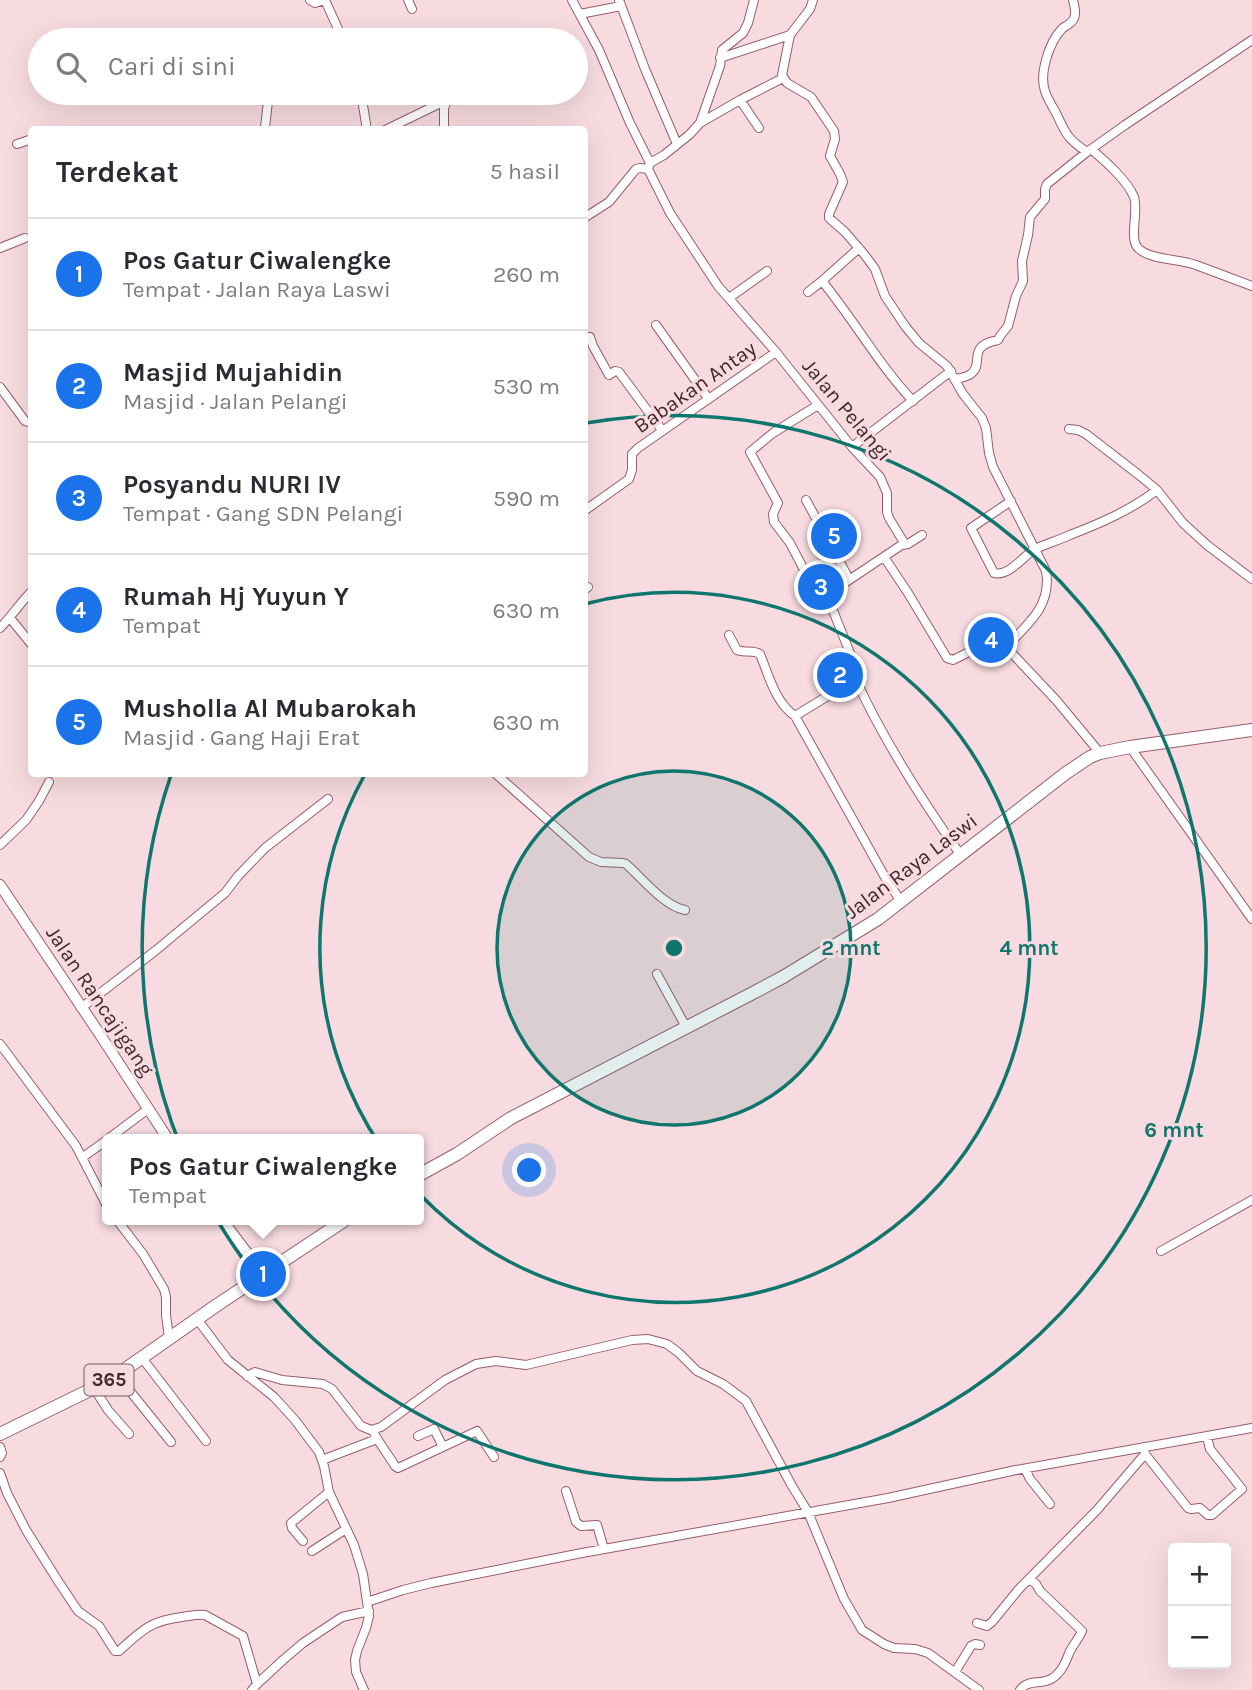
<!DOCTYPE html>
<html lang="id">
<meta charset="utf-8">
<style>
body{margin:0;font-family:Karla,sans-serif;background:#f2f2f3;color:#2b2b33}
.controls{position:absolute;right:21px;bottom:21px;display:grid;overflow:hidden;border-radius:7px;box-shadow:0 7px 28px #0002}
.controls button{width:63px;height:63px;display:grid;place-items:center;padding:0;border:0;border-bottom:2px solid #e1e1e2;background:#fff;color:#2b2b33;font:35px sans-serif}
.you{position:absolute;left:530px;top:1171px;width:24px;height:24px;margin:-18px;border:5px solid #fff;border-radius:50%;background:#1a73e8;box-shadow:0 0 0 10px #1a73e833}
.badge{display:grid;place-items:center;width:46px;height:46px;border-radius:50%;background:#1a73e8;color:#fff;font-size:23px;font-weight:700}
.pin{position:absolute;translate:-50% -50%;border:4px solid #fff;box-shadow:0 2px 7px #0006}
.popup{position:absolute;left:102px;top:1134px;width:322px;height:91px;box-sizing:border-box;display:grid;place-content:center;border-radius:7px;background:#fff;filter:drop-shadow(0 2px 5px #0005);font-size:23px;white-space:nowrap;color:#7c7c81}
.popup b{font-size:26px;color:#2b2b33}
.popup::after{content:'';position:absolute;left:50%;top:100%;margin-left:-14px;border:14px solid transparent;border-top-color:#fff}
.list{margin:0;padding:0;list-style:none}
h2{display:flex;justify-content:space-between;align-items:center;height:91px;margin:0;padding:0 28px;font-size:30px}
h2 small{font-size:23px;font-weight:400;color:#7c7c81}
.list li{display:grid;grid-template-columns:46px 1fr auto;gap:21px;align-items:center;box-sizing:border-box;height:112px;padding:0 28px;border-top:2px solid #e1e1e2}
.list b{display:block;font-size:26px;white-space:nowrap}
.list p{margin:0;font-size:23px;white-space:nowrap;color:#7c7c81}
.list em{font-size:23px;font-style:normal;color:#7c7c81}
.icon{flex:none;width:38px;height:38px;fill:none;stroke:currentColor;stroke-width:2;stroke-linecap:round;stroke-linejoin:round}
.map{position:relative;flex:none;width:1252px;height:1690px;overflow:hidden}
.search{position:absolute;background:#fff;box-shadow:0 7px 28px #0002;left:28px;top:28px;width:560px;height:77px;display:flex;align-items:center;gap:18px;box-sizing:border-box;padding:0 24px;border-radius:38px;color:#7c7c81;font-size:26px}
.panel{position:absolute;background:#fff;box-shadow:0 7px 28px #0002;left:28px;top:126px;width:560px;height:651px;border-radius:7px}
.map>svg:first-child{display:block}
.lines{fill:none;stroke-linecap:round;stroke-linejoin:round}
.minor-casing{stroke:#985d6b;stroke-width:10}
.secondary-casing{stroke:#985d6b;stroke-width:12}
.primary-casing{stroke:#985d6b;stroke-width:14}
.minor{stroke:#fff;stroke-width:8}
.secondary{stroke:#fff;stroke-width:10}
.primary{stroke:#fff;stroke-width:12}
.ring{fill:none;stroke:#0f766e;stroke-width:3.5}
.labels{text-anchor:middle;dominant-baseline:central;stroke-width:6;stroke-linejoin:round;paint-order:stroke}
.shield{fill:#f7dbe0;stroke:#775d63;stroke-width:2}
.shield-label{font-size:19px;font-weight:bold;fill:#40272d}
.street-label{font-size:21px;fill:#40272d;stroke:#f7dbe0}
.centre{fill:#0f766e;stroke:#f7dbe0;stroke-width:3.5}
.ring-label{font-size:21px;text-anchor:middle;font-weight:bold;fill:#0f766e;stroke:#f7dbe0;stroke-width:6;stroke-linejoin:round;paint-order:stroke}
</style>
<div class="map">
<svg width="1252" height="1690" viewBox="0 0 1252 1690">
<rect width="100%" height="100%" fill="#f7dbe0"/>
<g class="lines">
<g class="minor-casing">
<path id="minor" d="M310,0l5,3 10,-3 18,40
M408,0l4,9
M572,0l27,50 31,73 20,40
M619,0l26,69 32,75
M813,0l-3,9 -20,26 -8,40 5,8 24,14 23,34 1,8 -5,17 10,18 3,8 -14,32v4l16,14 19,22 11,15 10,27 20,30 14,17 28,23 16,28 19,24 4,10 3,25 4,14 53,104c6,35 -18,53 -40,76l50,53 44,53
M1073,0c2,9 5,18 -4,24 -4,3 -5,2 -8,6 -12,13 -22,44 -16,61 2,7 6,13 10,20 11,22 10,26 32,41
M580,14l41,-8
M315,40l25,-8
M720,58l70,-23
M361,93l6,37
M740,100l19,28
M700,123l40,-23 43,-22
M265,127l4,-34
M385,130l62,-30
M444,130v-21l5,-16
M17,144l15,-5
M1091,149c14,12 36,31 43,48 5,15 -6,43 5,52 13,11 41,10 57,16 19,7 37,14 56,21
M648,169l22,44 48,73 58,66 76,95 28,30 7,16v19l2,6 14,23v3l-72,48 -3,6 30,75 -6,8 -57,35 91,163 14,21
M584,218l25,-16 27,-33 4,-1 8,1 2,-6 14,-8 25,-20 11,-12 20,-57 2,-16 21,-17 5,-10 6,-23
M0,248l25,-10
M859,248l-37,33c32,39 57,84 91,120
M808,292l14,-11
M729,298l38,-27
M656,325l52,73
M584,338l6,-1 3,9 16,29 6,-4 4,1 43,58
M955,379c6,-1 13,-2 17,-6 12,-10 -6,-27 26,-33l2,-4 8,-10 8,-30 7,-15 -1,-20 6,-26 2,-18 15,-18v-10l2,-5 40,-32 38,-27 127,-85
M0,387l25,34 7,2
M818,405l-45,28 -23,19 28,51 -5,11 1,8 16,21 26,50 14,14
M1069,429l9,1 8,4 53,41 18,15 26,33 24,22 45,34
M852,447l99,-76
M806,500l43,79
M1011,501l-40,27 23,45c15,4 29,-17 41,-24 11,-5 24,-9 35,-14 31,-12 61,-25 87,-45
M584,511l45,-32 3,-9v-16l6,-6 138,-96
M902,545l6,-1 14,-9
M884,557l24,36 39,65 6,2c17,-8 34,-20 53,-13
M584,590l4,-3
M10,618l22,27
M0,628c11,-11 20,-25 32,-37
M729,635l8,15c8,3 16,0 23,4 9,22 15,48 35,62
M855,678c28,61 66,121 105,176
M1130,747l122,172
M496,774l93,83 12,5 22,1 3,1c16,14 38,42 59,46
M0,845l26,-25 13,-19 10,-19
M657,974l29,53
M81,1008l74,-57 70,-58 13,-17 27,-28 63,-49
M0,1044l76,102 31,60
M108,1139l40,-30
M83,1157l24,-17
M117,1220l26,34 21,35 2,8v18l3,23
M1161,1251l91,-51
M197,1319l31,41 46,37 21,23 24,32 5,14 5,26 25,53 9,29 6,42 -3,12 -9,23 -2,9 1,12 8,18
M142,1358l64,83
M117,1375l54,67
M247,1376l8,-4 27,8 41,4 9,5 29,37 10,4 10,-3 64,-47 31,-16 20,-3 30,4 106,-25 16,-1 19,5 12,9 18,18 26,13 23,17 46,85 16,26 36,87 18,31 22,14 10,4 21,1 13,4 51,37
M94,1388l14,22 21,24
M373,1430c2,8 17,27 22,36l3,2 79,-37 17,26
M418,1436l16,-7 9,18
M0,1447l2,6 -2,4
M1145,1454l43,54 3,1 9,-1 8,7h4l30,-26 -32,-40 -3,-12
M322,1460l55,-21
M1025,1469l5,10 20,25
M0,1473l7,20 19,37 32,51 20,30 21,15 16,25h4c23,-21 31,-30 63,-34 8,-1 15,-3 23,-2l38,21 14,48
M566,1491l10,31 5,4 16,-1 7,24
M303,1541l-11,-13 -1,-5 38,-31
M312,1551l34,-22
M367,1602l36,-12 28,-7 151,-30 306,-55 128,-28 236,-42
M977,1623l10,3 5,-4 27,-33 78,-79 48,-56 -1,-7
M955,1672l16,-26 4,-2 5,1
M252,1690l5,-6 26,-24 20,-17 39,-26 27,-6
M1020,1690c8,-11 20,-5 31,-11 11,-6 15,-18 19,-28 4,-7 9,-13 12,-20l-42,-40 -4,-7 -7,-5"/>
</g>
<g class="secondary-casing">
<path id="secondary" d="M0,885l99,148 69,106
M222,1220l41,54"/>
</g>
<g class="primary-casing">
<path id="primary" d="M419,1175l38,-21 54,-36 240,-124 32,-17 95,-58 188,-146 24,-16 10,-4 30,-6 122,-17
M0,1434l94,-46 23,-13 100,-70 128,-85"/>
</g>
<use href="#minor" class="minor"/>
<use href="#secondary" class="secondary"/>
<use href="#primary" class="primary"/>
</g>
<circle cx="674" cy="948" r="177" fill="#0f766e" fill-opacity=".12"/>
<g class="ring">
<circle cx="674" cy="948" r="177"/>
<path d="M585 604A355 355 0 1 1 364 776"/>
<path d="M586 423A532 532 0 1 1 171 775"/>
</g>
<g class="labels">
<rect class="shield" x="84.5" y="1364.5" width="49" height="31" rx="5"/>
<g class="shield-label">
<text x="109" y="1380">365</text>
</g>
<g class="street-label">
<text transform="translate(695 387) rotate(-35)">Babakan Antay</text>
<text transform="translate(847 410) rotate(50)">Jalan Pelangi</text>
<text transform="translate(911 866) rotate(-37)">Jalan Raya Laswi</text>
<text transform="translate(100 1001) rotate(56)">Jalan Rancajigang</text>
</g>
</g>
<circle cx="674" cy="948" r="10" class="centre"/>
<g class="ring-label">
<text x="851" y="955">2 mnt</text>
<text x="1029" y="955">4 mnt</text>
<text x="1174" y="1137">6 mnt</text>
</g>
</svg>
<div class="controls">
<button>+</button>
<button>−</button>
</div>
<div class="you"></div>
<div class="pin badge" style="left:263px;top:1274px">1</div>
<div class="popup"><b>Pos Gatur Ciwalengke</b>Tempat</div>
<div class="pin badge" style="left:840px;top:675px">2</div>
<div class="pin badge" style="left:821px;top:587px">3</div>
<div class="pin badge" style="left:991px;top:640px">4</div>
<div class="pin badge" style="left:834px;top:536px">5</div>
<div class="search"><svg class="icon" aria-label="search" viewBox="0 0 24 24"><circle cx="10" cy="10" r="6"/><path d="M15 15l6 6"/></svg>Cari di sini</div>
<section class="panel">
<h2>Terdekat<small>5 hasil</small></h2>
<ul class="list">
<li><span class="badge">1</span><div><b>Pos Gatur Ciwalengke</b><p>Tempat · Jalan Raya Laswi</p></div><em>260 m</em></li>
<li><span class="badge">2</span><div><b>Masjid Mujahidin</b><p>Masjid · Jalan Pelangi</p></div><em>530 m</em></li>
<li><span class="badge">3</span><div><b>Posyandu NURI IV</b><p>Tempat · Gang SDN Pelangi</p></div><em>590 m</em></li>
<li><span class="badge">4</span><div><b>Rumah Hj Yuyun Y</b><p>Tempat</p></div><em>630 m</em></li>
<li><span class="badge">5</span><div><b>Musholla Al Mubarokah</b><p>Masjid · Gang Haji Erat</p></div><em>630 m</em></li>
</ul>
</section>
</div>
